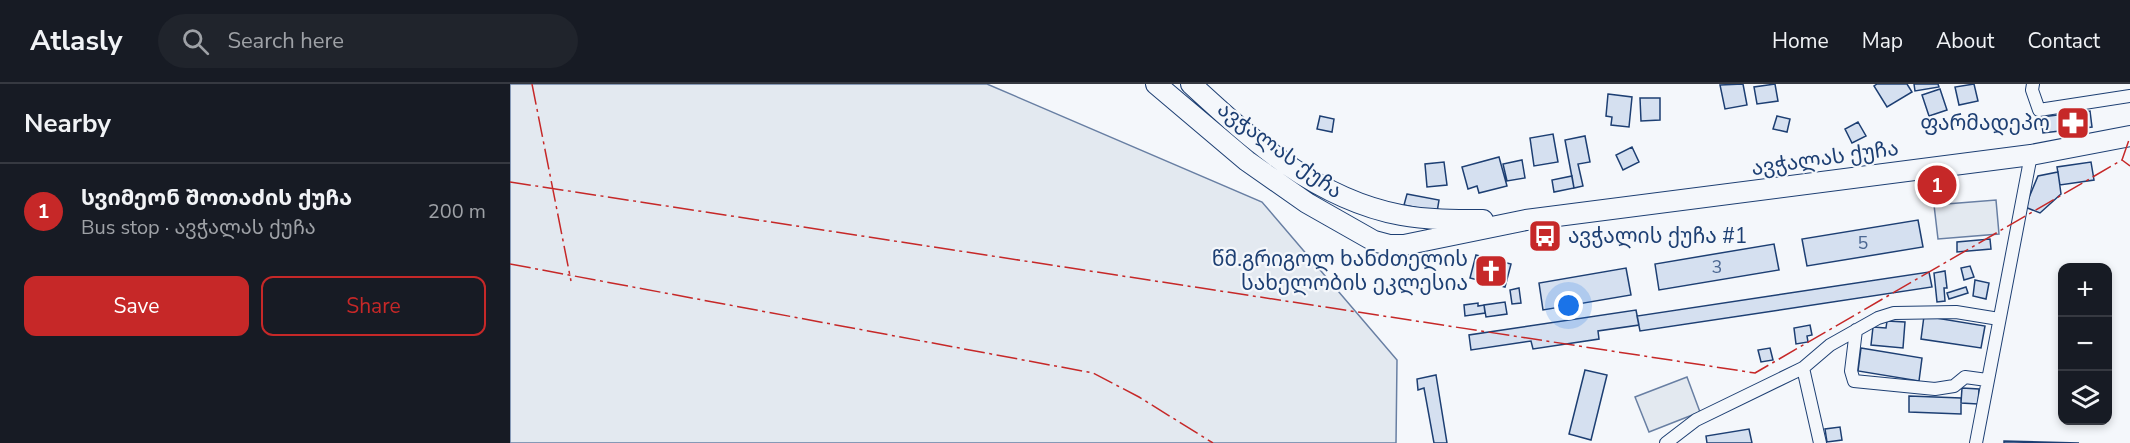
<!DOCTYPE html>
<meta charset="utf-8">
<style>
body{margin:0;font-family:"Nunito Sans","Noto Sans Georgian",sans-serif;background:#20242c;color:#f1f3f6}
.controls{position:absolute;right:18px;bottom:18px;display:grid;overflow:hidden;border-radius:12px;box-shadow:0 3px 9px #0003}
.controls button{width:54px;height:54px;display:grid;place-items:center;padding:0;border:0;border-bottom:2px solid #363941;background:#171b24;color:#f1f3f6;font:30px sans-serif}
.you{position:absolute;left:1059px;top:222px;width:21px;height:21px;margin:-15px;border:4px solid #fff;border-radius:50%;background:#1a73e8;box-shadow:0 0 0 9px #1a73e833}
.badge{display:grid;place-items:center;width:39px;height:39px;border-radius:50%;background:#c62828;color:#fff;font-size:20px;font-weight:700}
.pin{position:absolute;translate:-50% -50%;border:3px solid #fff;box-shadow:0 2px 6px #0006}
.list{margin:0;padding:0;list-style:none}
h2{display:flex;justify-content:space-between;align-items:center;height:78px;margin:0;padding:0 24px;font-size:26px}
h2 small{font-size:20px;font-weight:400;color:#9ea1a6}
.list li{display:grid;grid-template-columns:39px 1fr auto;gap:18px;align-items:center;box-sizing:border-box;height:96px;padding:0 24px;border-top:2px solid #363941}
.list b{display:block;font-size:22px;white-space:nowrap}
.list p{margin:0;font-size:20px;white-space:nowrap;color:#9ea1a6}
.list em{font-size:20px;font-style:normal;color:#9ea1a6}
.actions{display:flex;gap:12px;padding:18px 24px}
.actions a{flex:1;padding:14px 0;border:2px solid #c62828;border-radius:12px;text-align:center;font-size:21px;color:#c62828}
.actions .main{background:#c62828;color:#fff}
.icon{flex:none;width:33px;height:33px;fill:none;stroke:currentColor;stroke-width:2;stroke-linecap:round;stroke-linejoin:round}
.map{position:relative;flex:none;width:1620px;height:359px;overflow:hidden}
header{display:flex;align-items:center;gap:36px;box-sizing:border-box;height:84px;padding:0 30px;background:#171b24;border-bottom:2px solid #363941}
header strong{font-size:28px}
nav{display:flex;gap:33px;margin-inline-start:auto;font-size:21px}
.search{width:420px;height:54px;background:#20242c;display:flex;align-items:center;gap:15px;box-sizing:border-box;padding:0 21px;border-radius:33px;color:#9ea1a6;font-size:22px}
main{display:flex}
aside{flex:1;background:#171b24}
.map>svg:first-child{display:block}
.green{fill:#e3e9f0;stroke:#687fa3;stroke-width:1.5}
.building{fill:#d5e0f0;stroke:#1d3f73;stroke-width:1.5}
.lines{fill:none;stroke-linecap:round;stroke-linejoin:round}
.minor-casing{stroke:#1d3f73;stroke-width:14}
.trunk-casing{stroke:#1d3f73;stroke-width:22}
.minor{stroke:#f4f7fb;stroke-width:12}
.trunk{stroke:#f4f7fb;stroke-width:20}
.power{stroke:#c62828;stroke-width:1.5;stroke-dasharray:21 4.5 3 4.5;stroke-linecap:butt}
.labels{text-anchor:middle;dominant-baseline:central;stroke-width:4.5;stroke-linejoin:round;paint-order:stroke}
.number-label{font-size:18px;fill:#4b6792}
.poi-label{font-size:21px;fill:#1d3f73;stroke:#f4f7fb;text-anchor:end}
.street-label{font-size:21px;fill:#1d3f73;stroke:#f4f7fb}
</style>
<header>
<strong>Atlasly</strong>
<div class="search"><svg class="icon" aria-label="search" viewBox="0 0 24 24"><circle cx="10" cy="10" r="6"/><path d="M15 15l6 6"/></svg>Search here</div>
<nav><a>Home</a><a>Map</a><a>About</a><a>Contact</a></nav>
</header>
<main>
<aside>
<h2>Nearby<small></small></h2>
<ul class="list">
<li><span class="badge">1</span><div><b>სვიმეონ შოთაძის ქუჩა</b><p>Bus stop · ავჭალას ქუჩა</p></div><em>200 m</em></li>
</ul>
<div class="actions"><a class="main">Save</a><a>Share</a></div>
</aside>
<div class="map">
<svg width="1620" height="359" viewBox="0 0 1620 359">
<rect width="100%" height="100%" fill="#f4f7fb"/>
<path class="green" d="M0,0h477l275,118 135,158 -1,83h-886z
M1486,116l3,34 -61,5 -4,-34z
M1177,293l13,35 -51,20 -14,-35z"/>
<path class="building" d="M1233,0l4,21 -22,4 -5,-24z
M1265,0l3,17 -21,3 -3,-17z
M1367,0h30l5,8 -25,15 -13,-21z
M1404,0h24l1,3 -24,4z
M1464,0l4,17 -19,4 -4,-18z
M1430,5l7,21 -18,6 -7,-21z
M1098,10l24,3 -3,30 -18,-2 1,-8 -6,-1z
M1130,14h20v22l-19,1z
M1580,27l2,16 -24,3 -2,-16z
M1556,30l2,16 -25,3 -2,-16z
M810,32l14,3 -2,13 -15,-3z
M1267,32l13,3 -3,13 -14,-3z
M1348,38l8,14 -14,7 -7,-14z
M1043,50l5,28 -24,4 -4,-28z
M1075,52l5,26 -12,2 5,22 -9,2 -9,-48z
M1122,63l7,15 -16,8 -7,-15z
M989,73l8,29 -28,7 -2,-7 -9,3 -6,-22z
M1012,76l3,18 -18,3 -4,-17z
M934,78l3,23 -20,2 -2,-23z
M1581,78l3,18 -34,5 -3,-18z
M1548,88l3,22 -21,19 -15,-6 13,-31z
M1062,92l2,12 -20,4 -2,-12z
M897,110l32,6 -2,12 -33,-7z
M1408,136l5,27 -116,19 -5,-27z
M1480,155l1,10 -34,3v-10z
M1264,160l5,26 -120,20 -4,-26z
M966,171l35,9 -6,23 -35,-9z
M1460,182l4,11 -10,3 -3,-12z
M1116,184l5,27 -88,15 -4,-27z
M1435,187l2,17h-3l1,13 -8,1 -3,-29z
M1419,188l3,15 -292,44 -3,-15z
M1465,196l14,3 -3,16 -13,-3z
M1456,203l2,6 -19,6 -2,-6z
M1009,204l2,15 -9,1 -2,-14z
M995,218l2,12 -21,3 -2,-12z
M968,219v3l6,-1 1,8 -20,3 -1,-11z
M1126,226l3,15 -41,6 1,8 -66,10 -2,-8 -60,9 -2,-15z
M1414,232l61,10 -4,22 -60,-9z
M1377,237l18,1 -2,26 -32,-3 2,-18 13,1z
M1300,241l2,10 -5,1 1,6 -12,2 -2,-16z
M1260,264l3,12 -12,2 -3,-12z
M1351,264l61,10 -3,23 -61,-10z
M1075,286l22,5 -16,65 -22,-6z
M926,291l11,68h-13l-10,-55 -6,2 -1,-11z
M1452,304l17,1 -1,15 -17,-1z
M1399,312l52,2v16l-52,-2z
M1330,343l2,13 -15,2 -2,-13z
M1239,345l3,14h-45l-1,-7z
M1494,357l75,2h-75z"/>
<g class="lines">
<g class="minor-casing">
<path id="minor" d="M1523,0l-1,6 7,20 91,-14
M1346,246l-5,41 3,10 81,8 19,-3 11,-9 22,3
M1293,284l17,75
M1156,359l30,-23 107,-52 27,-23 48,-27 16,-5 62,-1 43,7
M1466,359l55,-288"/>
</g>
<g class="trunk-casing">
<path id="trunk" d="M646,0l91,77 60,42 67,38 15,4h15l122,-25 505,-65 99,-19
M681,0c62,57 125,115 210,131 26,5 55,5 82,5"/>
</g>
<use href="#minor" class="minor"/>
<use href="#trunk" class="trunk"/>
<path class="power" d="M22,0l39,197
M1612,76l8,6
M0,98l1245,191 367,-213 8,-23
M0,180l583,109 46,24 74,46"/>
</g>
<defs>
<g id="pharmacy-square" transform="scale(1.725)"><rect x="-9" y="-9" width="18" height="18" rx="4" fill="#c62828" stroke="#f4f7fb"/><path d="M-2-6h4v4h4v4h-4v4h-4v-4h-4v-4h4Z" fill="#fff"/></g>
<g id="bus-square" transform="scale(1.725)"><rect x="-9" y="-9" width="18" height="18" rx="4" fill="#c62828" stroke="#f4f7fb"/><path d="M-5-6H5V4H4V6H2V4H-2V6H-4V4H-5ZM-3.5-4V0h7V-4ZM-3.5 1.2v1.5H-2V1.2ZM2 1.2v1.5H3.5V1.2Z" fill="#fff"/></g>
<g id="church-square" transform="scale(1.725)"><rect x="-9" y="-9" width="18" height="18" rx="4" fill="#c62828" stroke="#f4f7fb"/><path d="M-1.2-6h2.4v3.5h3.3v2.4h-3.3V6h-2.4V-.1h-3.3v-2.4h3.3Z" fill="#fff"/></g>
</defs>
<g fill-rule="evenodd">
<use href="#pharmacy-square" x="1563" y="39"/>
<use href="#bus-square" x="1035" y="152"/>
<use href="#church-square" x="981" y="187"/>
</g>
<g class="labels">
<g class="number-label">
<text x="1353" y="159">5</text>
<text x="1207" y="183">3</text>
</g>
<g class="poi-label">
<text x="1540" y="39">ფარმადეპო</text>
<text x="1058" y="152" text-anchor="start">ავჭალის ქუჩა #1</text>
<text x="958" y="175">წმ.გრიგოლ ხანძთელის<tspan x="958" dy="24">სახელობის ეკლესია</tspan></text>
</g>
<g class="street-label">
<text transform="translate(770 66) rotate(36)">ავჭალას ქუჩა</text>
<text transform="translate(1315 74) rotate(-8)">ავჭალას ქუჩა</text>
</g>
</g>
</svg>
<div class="controls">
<button>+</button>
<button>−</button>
<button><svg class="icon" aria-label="layers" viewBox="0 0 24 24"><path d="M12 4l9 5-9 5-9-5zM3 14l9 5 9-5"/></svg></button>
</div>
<div class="you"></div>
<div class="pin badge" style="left:1427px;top:101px">1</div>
</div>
</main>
